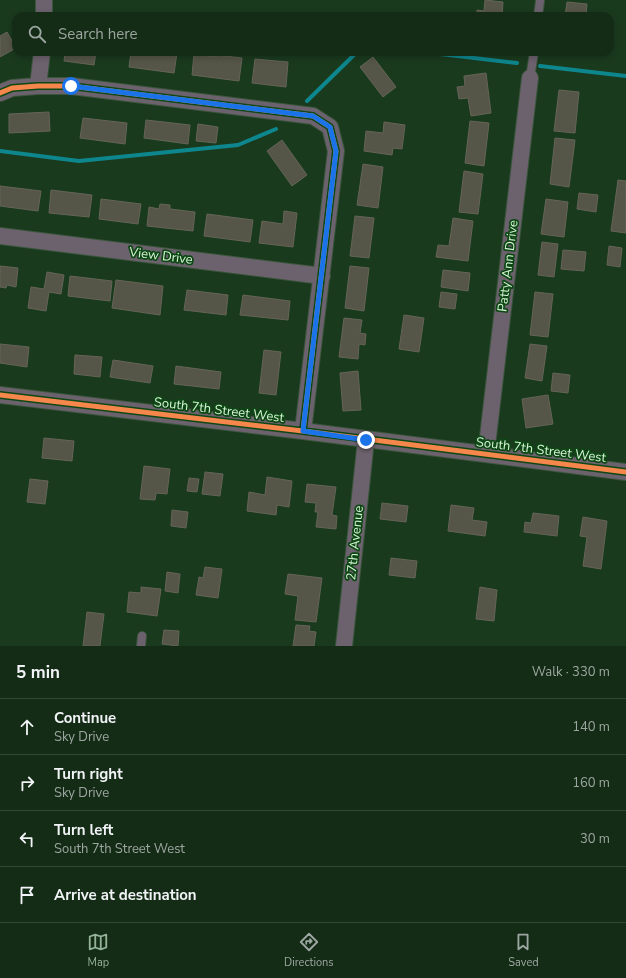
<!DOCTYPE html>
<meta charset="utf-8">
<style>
body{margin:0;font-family:"Nunito Sans",sans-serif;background:#213823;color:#f1f3f6}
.stop{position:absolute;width:12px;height:12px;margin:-9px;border:3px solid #1a73e8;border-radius:50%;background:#fff}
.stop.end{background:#1a73e8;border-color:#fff;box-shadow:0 1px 4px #0008}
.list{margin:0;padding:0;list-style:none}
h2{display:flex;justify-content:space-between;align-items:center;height:52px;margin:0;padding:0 16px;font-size:17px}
h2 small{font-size:13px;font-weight:400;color:#9da7a1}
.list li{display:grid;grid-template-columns:26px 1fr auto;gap:12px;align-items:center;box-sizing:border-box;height:56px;padding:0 16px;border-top:1px solid #334835}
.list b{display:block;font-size:15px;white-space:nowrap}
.list p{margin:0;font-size:13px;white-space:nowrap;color:#9da7a1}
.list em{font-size:13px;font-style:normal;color:#9da7a1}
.icon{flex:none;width:22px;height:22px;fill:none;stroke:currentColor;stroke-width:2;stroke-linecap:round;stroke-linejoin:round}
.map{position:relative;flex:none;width:626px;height:646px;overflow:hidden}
.search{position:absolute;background:#142c16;box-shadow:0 2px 6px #0003;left:12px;right:12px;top:12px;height:44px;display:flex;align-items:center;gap:10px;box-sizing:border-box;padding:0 14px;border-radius:12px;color:#9da7a1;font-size:15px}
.sheet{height:276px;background:#142c16}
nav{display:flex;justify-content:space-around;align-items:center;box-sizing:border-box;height:56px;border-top:1px solid #334835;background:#142c16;font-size:11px;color:#9da7a1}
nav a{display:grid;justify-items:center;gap:2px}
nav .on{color:#95b396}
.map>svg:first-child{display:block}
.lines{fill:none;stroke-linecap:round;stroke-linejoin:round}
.stream{stroke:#0e868d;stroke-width:4}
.building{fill:#555648;stroke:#656457}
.lane-casing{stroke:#3b553d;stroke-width:10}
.street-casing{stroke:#3b553d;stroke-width:18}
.lane{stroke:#6c626d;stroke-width:8}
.street{stroke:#6c626d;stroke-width:16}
.cycleway-casing{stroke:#0d4714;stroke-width:8}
.cycleway{stroke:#f5874c;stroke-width:5}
.route{stroke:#1a73e8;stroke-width:5}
.labels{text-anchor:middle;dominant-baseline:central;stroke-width:3.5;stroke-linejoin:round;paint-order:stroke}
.street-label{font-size:13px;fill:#d7f4d7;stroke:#0d4714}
</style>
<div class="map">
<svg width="626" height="646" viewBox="0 0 626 646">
<rect width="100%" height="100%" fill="#1a3a1e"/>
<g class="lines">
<path class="stream" d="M423,52l94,11
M540,66l86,10
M307,101l50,-49
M0,151l79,10 159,-16 38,-16"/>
</g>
<path class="building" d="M485,0l18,2 -1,14h-25v-6l7,1z
M567,2l20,2 -1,12h-21z
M7,32l9,16 -16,9v-21z
M65,52h31l-2,13 -30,-4z
M131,52l46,1 -3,20 -45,-6z
M194,54l22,3v-2l26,3 -3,23 -47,-6z
M373,57l23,30 -13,10 -23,-30z
M255,59l33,3 -2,25 -34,-4z
M486,73l5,40 -20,3 -3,-18 -9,1 -2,-12 8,-1 -1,-10z
M559,90l20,2 -4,41 -21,-2z
M49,112l1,19 -41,2v-19z
M83,118l44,5 -2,21 -45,-6z
M146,120l44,5 -2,19 -44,-6z
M470,121l19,2 -5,43 -19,-3z
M384,122l21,3 -3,24 -9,-1 -1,7 -28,-4 2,-20 17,2z
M198,124l20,3 -2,16 -20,-2z
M555,138l20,2 -6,47 -19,-3z
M282,140l25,35 -15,11 -25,-35z
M363,164l20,3 -5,41 -21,-3z
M464,171l19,3 -5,40 -19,-2z
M618,180l8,1v52l-15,-2z
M0,186l41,5 -3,20 -38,-5z
M51,190l41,5 -3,22 -40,-4z
M579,193l19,2 -2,17 -19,-3z
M101,199l40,5 -3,20 -39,-5z
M546,199l22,3 -4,35 -23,-3z
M160,204l10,1v4l25,3 -2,19 -46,-5 2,-19 10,2z
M284,211l13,2 -4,34 -34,-4 3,-22 21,3z
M207,214l46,6 -3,22 -46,-6z
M355,216l19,2 -5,40 -19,-2z
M453,218l20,3 -5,40 -32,-4 2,-12 11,1z
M542,242l16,2 -4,33 -16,-2z
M609,246l13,2 -2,19 -13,-2z
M563,250l23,2 -2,19 -23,-2z
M0,266l18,2 -2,19 -9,-2 -1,3 -6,-1z
M350,266l19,2 -5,43 -19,-3z
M443,270l27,3 -2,18 -27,-4z
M47,272l17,3 -3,19 -12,-2 -3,19 -18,-3 3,-21 13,2z
M70,276l42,5 -2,20 -42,-5z
M116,280l47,6 -3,29 -48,-7z
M187,290l41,5 -2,20 -42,-5z
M441,292l16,2 -2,15 -16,-2z
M535,292l18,2 -5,43 -18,-2z
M243,295l47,6 -2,19 -48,-5z
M404,315l20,3 -5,34 -20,-3z
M344,318l18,2 -2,13 6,1 -1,11 -6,-1 -1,15 -19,-2z
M0,344l29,3 -2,20 -27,-4z
M530,344l17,2 -5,35 -17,-3z
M264,350l17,2 -5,43 -17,-2z
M75,355l27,2 -2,20 -26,-3z
M113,360l40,6 -3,17 -40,-6z
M176,366l45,6 -2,17 -45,-5z
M358,371l3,39 -18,1 -3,-38z
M553,373l17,2 -2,18 -17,-2z
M548,395l5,29 -27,4 -4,-29z
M44,438l30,3 -2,20 -30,-3z
M144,466l26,3 -3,25 -11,-1 -1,7 -15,-1z
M205,472l18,2 -3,22 -18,-2z
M267,477l25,4 -3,26 -12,-2 -1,10 -29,-4 2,-19 16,3z
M189,478l10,1 -2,13 -10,-1z
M30,479l18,2 -3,23 -18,-2z
M307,484l29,3 -4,28 5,1 -1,13 -20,-2 2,-15h-3l1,-9 -11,-1z
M382,503l26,3 -2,16 -26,-3z
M451,505l23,3 -2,12 15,2 -2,14 -37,-5z
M172,510l16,2 -2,16 -15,-2z
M533,513l26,3 -2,20 -33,-4 1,-10 6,1z
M583,517l24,4 -6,48 -18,-3 4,-29 -7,-1z
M391,558l26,3 -2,17 -26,-3z
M205,567l17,2 -4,29 -22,-3 3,-18 4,1z
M167,572l13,2 -2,19 -13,-2z
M288,574l34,4 -6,44 -21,-2 3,-24 -13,-2z
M141,587l20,2 -4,27 -30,-4 2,-20 12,1z
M480,587l17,3 -3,31 -18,-2z
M87,612l17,2 -4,32h-17z
M296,625l14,1 -1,5 7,1 -2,14h-21z
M164,630l15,1 -1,15 -16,-2z"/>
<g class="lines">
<g class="lane-casing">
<path id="lane" d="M538,16l2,-15
M530,78l4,-26
M141,646l1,-10"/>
</g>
<g class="street-casing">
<path id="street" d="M44,16v-16
M38,86l4,-34
M0,93l12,-5 26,-2h33l242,30 17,11 6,24 -33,280
M0,236l322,40
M0,395l303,36 323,41
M486,454l44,-376
M344,646l22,-206"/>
</g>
<use href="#lane" class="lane"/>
<use href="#street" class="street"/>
<g class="cycleway-casing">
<path id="cycleway" d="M0,93l12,-5 26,-2h33l242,30 17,11 6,24 -33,280
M0,395l303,36 323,41"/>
</g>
<use href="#cycleway" class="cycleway"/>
</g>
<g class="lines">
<path class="route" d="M71,86l242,30 17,11 6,24 -33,280 63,9"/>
</g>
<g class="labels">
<g class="street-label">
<text transform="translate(161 256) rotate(7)">View Drive</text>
<text transform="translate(508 266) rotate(-83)">Patty Ann Drive</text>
<text transform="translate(219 410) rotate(7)">South 7th Street West</text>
<text transform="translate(541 450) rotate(7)">South 7th Street West</text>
<text transform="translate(355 543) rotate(-84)">27th Avenue</text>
</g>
</g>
</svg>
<div class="stop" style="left:71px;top:86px"></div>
<div class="stop end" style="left:366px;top:440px"></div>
<div class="search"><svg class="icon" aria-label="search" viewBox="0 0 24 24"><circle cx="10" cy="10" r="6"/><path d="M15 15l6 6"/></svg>Search here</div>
</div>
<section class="sheet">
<h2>5 min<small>Walk · 330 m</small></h2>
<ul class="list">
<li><svg class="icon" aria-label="ahead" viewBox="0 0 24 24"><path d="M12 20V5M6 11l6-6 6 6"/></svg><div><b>Continue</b><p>Sky Drive</p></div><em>140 m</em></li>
<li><svg class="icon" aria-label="right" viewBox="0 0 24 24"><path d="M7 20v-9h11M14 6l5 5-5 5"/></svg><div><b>Turn right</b><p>Sky Drive</p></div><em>160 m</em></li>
<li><svg class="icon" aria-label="left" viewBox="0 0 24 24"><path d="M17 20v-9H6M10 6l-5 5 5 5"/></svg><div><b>Turn left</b><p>South 7th Street West</p></div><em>30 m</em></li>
<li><svg class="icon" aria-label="arrive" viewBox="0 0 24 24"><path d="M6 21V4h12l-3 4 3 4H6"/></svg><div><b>Arrive at destination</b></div></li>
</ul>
</section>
<nav>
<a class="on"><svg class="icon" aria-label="map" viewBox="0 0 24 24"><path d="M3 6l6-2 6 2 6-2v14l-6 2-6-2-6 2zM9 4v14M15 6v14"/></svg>Map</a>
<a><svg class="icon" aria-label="directions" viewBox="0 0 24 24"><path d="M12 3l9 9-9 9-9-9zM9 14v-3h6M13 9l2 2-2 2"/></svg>Directions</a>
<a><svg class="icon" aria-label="saved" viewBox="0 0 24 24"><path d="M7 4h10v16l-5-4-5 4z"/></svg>Saved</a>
</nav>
